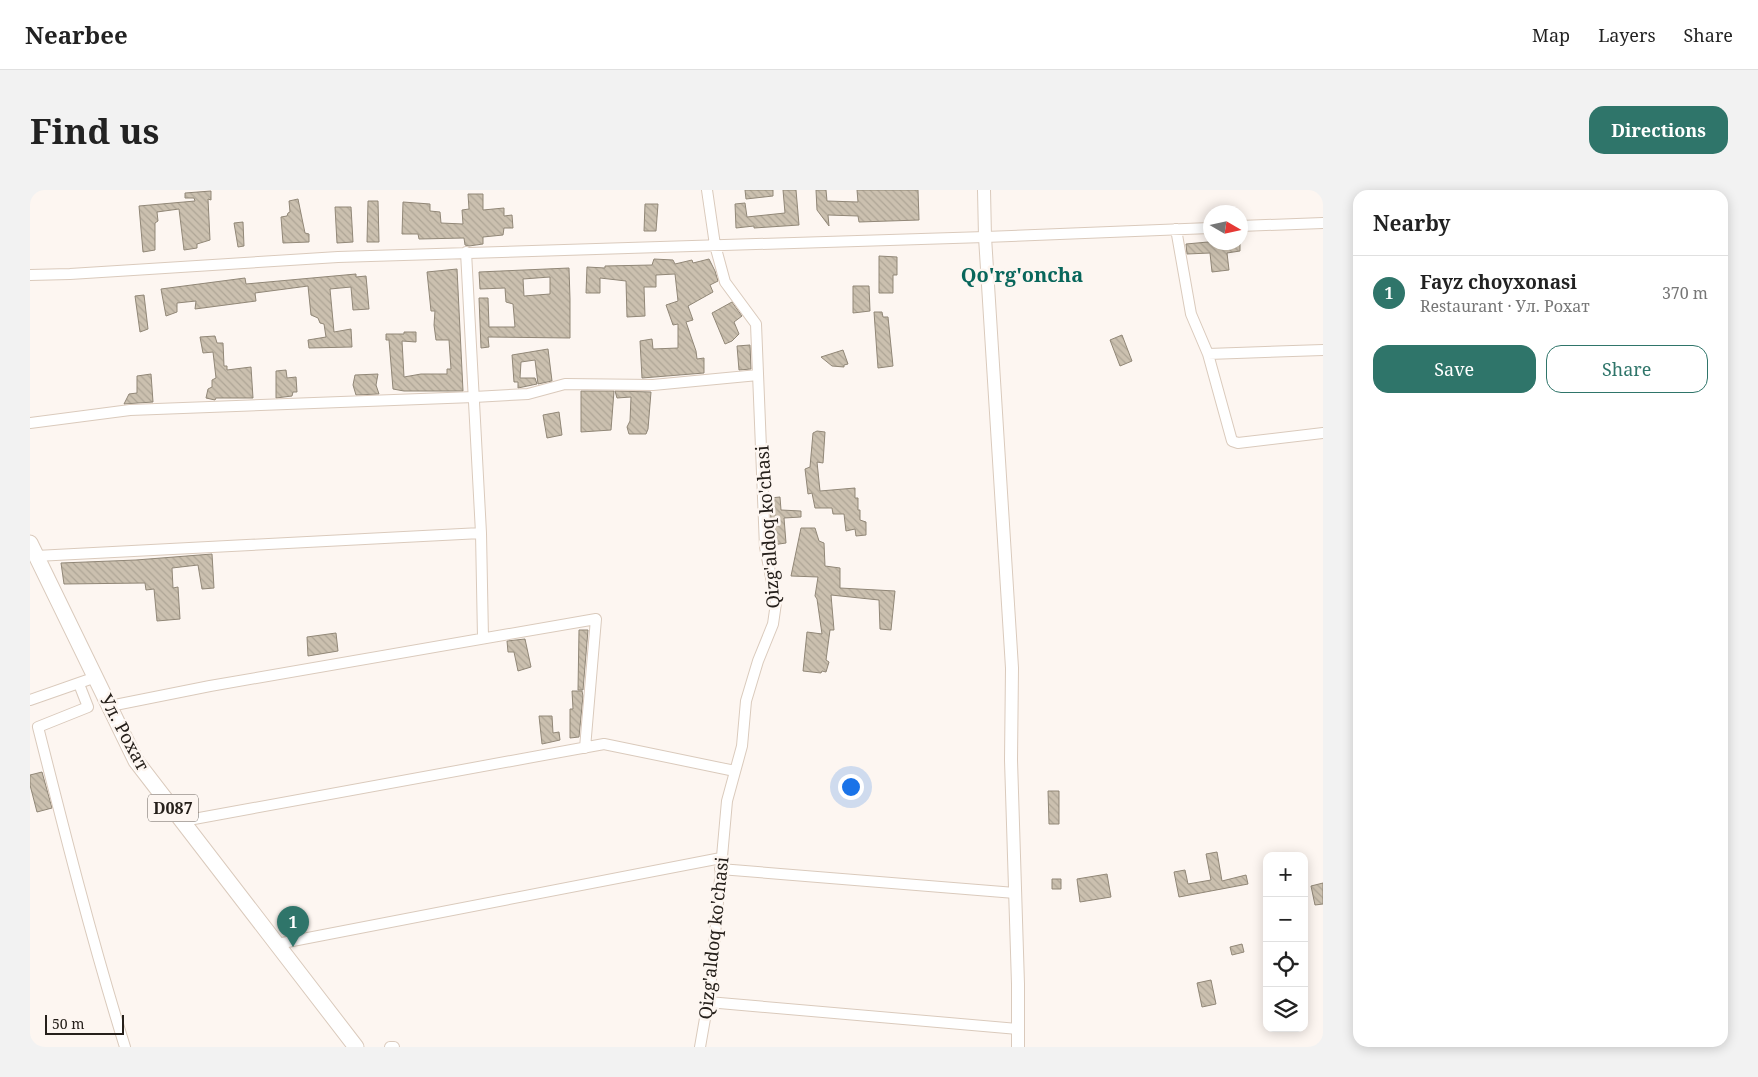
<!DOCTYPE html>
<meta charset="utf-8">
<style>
body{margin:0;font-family:"Noto Serif",serif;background:#f2f2f2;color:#222}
.controls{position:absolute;right:15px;bottom:15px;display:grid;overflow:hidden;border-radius:10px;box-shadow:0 2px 12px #0003}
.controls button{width:45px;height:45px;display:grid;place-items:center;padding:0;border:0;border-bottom:1px solid #e0e0e0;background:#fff;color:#222;font:25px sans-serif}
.compass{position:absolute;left:1173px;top:15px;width:45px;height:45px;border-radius:50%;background:#fff;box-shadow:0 2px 12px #0003;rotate:99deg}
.scale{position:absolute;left:15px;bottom:12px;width:79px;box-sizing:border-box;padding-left:5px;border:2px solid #26201b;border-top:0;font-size:14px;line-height:18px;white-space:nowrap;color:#26201b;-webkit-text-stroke:4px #fdf6f1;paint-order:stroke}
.you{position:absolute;left:820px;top:596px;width:18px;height:18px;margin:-12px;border:4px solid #fff;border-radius:50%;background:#1a73e8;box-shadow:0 0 0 8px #1a73e833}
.badge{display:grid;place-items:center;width:32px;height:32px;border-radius:50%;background:#2f756a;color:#fff;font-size:16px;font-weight:700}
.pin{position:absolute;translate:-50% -41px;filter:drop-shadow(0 1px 2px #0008)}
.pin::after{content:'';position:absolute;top:26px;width:18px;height:15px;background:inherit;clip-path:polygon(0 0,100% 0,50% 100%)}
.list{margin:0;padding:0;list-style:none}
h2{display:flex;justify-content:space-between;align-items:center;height:65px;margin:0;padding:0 20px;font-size:21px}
h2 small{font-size:16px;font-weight:400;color:#767676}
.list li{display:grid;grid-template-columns:32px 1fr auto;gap:15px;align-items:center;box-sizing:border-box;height:75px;padding:0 20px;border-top:1px solid #e0e0e0}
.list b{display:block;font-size:19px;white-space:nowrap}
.list p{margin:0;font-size:16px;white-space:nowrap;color:#767676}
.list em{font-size:16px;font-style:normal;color:#767676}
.actions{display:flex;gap:10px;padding:15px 20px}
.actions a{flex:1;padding:11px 0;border:1px solid #2f756a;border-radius:15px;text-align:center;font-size:18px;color:#2f756a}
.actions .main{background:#2f756a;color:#fff}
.icon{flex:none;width:28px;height:28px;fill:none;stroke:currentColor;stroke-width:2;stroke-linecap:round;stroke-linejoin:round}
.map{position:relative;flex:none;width:1293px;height:857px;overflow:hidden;border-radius:15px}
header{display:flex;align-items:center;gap:30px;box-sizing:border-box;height:70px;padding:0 25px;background:#fff;border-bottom:1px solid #e0e0e0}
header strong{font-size:24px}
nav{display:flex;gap:28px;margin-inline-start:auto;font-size:18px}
.intro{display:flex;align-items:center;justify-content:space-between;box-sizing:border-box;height:120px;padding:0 30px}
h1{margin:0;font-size:35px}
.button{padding:12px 22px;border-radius:15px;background:#2f756a;color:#fff;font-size:18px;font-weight:700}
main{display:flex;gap:30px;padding:0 30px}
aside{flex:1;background:#fff;border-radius:15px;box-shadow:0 2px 12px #0003}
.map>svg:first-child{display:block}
.building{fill:url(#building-back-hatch);stroke:#918777;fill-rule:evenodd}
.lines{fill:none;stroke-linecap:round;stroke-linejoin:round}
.minor-casing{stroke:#dacabc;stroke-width:12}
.tertiary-casing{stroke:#dacabc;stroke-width:14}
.primary-casing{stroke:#dacabc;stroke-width:17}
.minor{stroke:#fff;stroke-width:10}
.tertiary{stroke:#fff;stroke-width:12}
.primary{stroke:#fff;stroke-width:15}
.labels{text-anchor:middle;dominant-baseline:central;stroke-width:5;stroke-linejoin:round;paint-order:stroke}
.shield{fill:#fdf6f1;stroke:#66605b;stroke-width:1}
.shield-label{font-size:16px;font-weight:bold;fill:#26201b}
.street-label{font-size:18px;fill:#26201b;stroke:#fdf6f1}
.quarter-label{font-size:20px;font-weight:bold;fill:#08665b;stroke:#fdf6f1}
</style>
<header>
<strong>Nearbee</strong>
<nav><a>Map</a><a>Layers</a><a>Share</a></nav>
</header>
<div class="intro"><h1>Find us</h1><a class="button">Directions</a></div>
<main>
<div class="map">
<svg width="1293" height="857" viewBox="0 0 1293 857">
<defs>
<pattern id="building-back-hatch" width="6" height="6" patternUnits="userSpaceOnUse" patternTransform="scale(1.25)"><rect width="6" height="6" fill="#cbc0af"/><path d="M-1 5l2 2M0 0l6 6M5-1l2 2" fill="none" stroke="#aea596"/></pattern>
</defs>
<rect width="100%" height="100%" fill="#fdf6f1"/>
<path class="building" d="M715,0h28v6l-27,3z
M753,0h13l3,35 -45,3v-2l-18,2 -1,-24 10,-1 2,14 38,-4z
M786,0h10l1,11 31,1 -1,-12h61l1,30 -60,2 -1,-6 -30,-1 1,11 -12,-16z
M181,1v9l-3,-1 2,41 -13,4v4l-13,2 -5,-41 -22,3 1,9 -3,2v27l-12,2 -4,-46 56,-5 -1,-3h-9v-5z
M438,4h15v16l21,-2v8l8,-1 1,13h-9l-1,7 -20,2v7l-14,2 -4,-1 -1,-7 -45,1 -1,-5h-16l1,-32 27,2v7l10,1 1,11 22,1 -1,-14 7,-1z
M268,9l7,34 4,1v8l-26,1 -2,-26 6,-1 1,-3 2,-1 -1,-11z
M338,11h10l1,41h-12z
M615,14h13l-2,27h-12z
M305,17h16l2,35 -16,1z
M213,32l1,24 -6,1 -4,-24z
M1178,52h32v9l-13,2 2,17 -17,2 -2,-19 -23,1 -1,-10z
M849,66l18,1v18h-4v18h-14z
M624,69l19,1 2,4 17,-4 1,3 16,-4 6,12 3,10 -8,4 3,7 -25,14 5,14 -7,2 10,29 1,8 7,-1v15l-62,5 -2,-37 12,-2 1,10 25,-1v-24l-5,1 -7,-20 12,-4 -3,-27 -19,1v12h-12l1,29 -18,1 -1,-36 -26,-3v15h-14l1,-26 18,1v-2l47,-1z
M539,78l1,31v39l-82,-1 1,10 -8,1 -2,-50h9l1,29h26l-2,-23 -7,-2 -1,-14 -25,1 -1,-17zM520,87v17l-26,2 -1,-17z
M427,79l6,122h-59l-11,-2 -4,-49h-3v-6h18v-2h12v10l-14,-1 2,36 17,-3h26v-5h4l-2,-29h-13l-2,-15 1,-14h-4l-4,-39z
M326,84v3l10,-1 3,33 -16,1 -2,-23 -21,2 4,43 17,-3 1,18 -43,1 -1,-8 18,-3 -2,-13 -4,-1 -2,-5 -7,-3 -3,-29 -53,7 1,8 -61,8 1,-8 -19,2v9l-11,4 -5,-27 84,-11 1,6z
M823,96h16l1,25 -17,2z
M114,105l4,34 -8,3 -5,-36z
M702,112l10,14 -8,6 5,12 -7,7 -7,3 -13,-31z
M844,122h8l1,5h5l5,49 -15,2z
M1092,145l10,26 -12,5 -10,-26z
M185,146l2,7h6l1,23h3v4l24,-3 2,31h-37l-1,2 -9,-2 2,-9 4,-2v-7l4,-2 -3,-26 -10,1 -3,-16z
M720,155l1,24 -12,1 -2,-24z
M518,159l4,32 -14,3 -3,-24 -14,2 -1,16h15l2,6 -19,4v-6h-4l-2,-27z
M813,160l5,14 -4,1v2l-12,-1 -11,-9z
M256,180l1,8 9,-1 1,15h-4l-1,4 -16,2v-27z
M121,184l2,28 -29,2 5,-10 8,-1v-17z
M348,184l-2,11 3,9 -23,1 -3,-10 2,-10z
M551,201h33l-3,39 -30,2z
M585,201l36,1 -3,37 -2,5h-17l-2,-7 3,-6 1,-24 -14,1z
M529,222l3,23 -15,3 -4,-23z
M787,241l8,1 -2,31 -6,-1 3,29 35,-3v10h3v12h2v10l6,2v13l-10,1 -1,-7 -9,2 -2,-17h-11l-1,-6h-17l-3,-15 -4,1 -3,-25 5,-2 3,-34z
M750,307l1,13 20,1v6l-17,1 2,25 -14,2 -2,-47z
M771,338h14l4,13 5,2 1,23 15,2v20l55,3 -4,39 -11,-1 -1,-29 -48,-5 3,35h-4l-4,30 3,2 -3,10 -4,-1 -1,2 -18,-2 4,-39 15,2 -5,-35 -2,-3 3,-19 -27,-1z
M182,364l2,34 -12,1 -4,-24 -26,3 1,20 5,-1 2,32 -23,2 -3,-32 -8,1 -1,-7 -81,1 -3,-21 75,-3z
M549,440h9l-5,60h-5z
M306,443l2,18 -30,5 -1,-19z
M495,449l6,28 -13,4 -4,-19h-6l-1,-11z
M542,501h10l1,5 -4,41 -9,1v-29h3z
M509,526h13l1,17 6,-1 1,8 -18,4z
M12,582l10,36 -15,4 -7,-27v-10z
M1018,601h11v33h-10z
M1187,662l5,29 24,-6 2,9 -69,13 -5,-25 11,-2 3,14 23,-4 -5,-26z
M1077,684l4,23 -31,5 -3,-23z
M1022,689h9v10h-9z
M1293,693v21l-8,1 -4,-19z
M1212,754l2,8 -12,3 -2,-8z
M1181,790l5,24 -14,3 -5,-24z"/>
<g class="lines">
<g class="minor-casing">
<path id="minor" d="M1210,36l83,-3
M1146,39l15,85 17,40 24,87 6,2 85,-10
M436,62l15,281 2,105
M0,85l40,-1 268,-17 647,-20 225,-9
M1178,164l115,-4
M0,233l100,-13 344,-13 54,-3 37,-10 88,1 105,-10
M6,366l445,-23
M49,494l9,23 -50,20c27,107 54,214 87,320
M0,510l66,-23
M80,516l100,-20 386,-67 -11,129
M153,631l421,-77 131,27
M690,679l295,24
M247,754l444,-86
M678,812l310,27
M360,857h4
M670,857l10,-57 17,-189 15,-55 4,-45 12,-40 15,-37 3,-21 -11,-56 -9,-223 -31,-42 -10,-37 -8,-55"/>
</g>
<g class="tertiary-casing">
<path id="tertiary" d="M954,0l1,47 27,431 -1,92 7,224v63"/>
</g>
<g class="primary-casing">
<path id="primary" d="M0,353l106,218 220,286"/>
</g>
<use href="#minor" class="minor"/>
<use href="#tertiary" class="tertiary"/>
<use href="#primary" class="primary"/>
</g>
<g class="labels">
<rect class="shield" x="118" y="604.5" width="50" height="27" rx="4"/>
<g class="shield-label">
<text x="143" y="618">D087</text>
</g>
<g class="street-label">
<text transform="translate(737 337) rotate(-94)">Qizg'aldoq ko'chasi</text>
<text transform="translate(95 542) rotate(62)">Ул. Рохат</text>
<text transform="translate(683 748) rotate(-84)">Qizg'aldoq ko'chasi</text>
</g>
<g class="quarter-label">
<text x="992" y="84">Qo'rg'oncha</text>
</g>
</g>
</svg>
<div class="controls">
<button>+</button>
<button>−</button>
<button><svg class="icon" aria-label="locate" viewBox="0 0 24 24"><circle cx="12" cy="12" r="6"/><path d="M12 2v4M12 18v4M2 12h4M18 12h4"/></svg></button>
<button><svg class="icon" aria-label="layers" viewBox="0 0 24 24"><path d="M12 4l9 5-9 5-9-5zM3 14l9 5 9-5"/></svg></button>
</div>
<svg class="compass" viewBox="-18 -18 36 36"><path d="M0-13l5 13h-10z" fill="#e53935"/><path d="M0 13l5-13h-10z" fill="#767676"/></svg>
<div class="scale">50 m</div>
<div class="you"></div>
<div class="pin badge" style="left:263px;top:757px">1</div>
</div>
<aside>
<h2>Nearby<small></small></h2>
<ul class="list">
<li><span class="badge">1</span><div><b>Fayz choyxonasi</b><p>Restaurant · Ул. Рохат</p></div><em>370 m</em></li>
</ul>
<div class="actions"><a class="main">Save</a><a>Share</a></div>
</aside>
</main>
